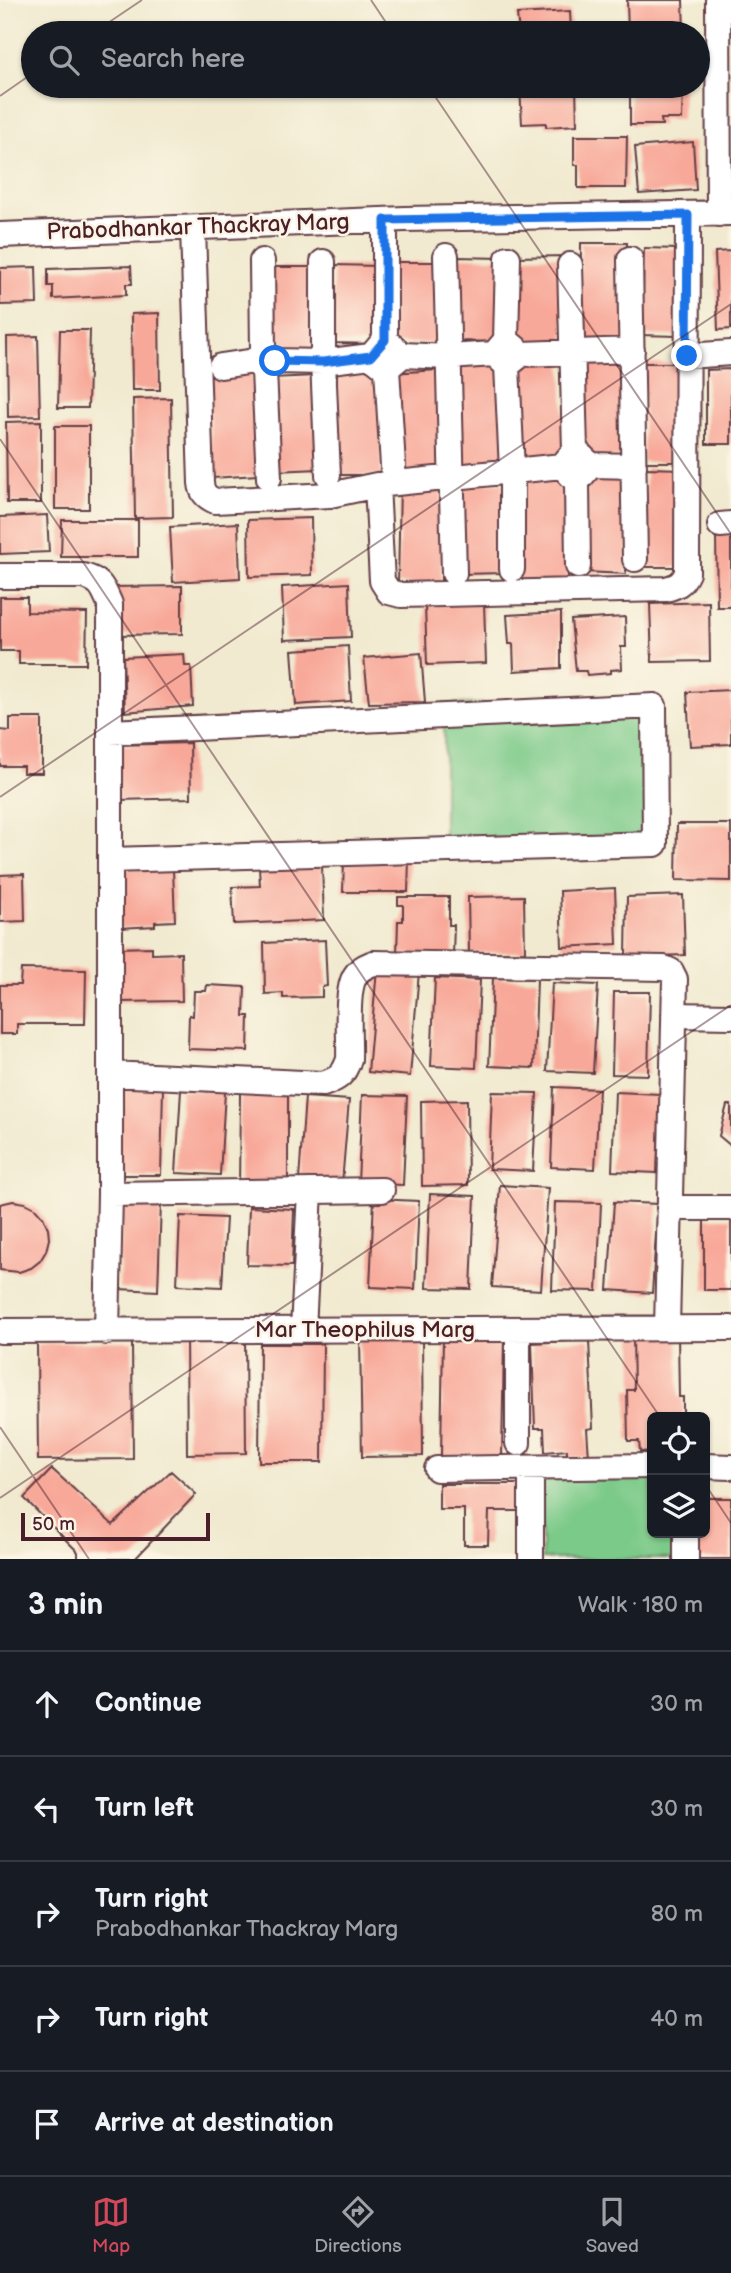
<!DOCTYPE html>
<meta charset="utf-8">
<style>
body{margin:0;font-family:"Balsamiq Sans",sans-serif;background:#20242c;color:#f1f3f6}
.controls{position:absolute;right:21px;bottom:21px;display:grid;overflow:hidden;border-radius:10px;box-shadow:0 2px 5px #0004}
.controls button{width:63px;height:63px;display:grid;place-items:center;padding:0;border:0;border-bottom:2px solid #363941;background:#171b24;color:#f1f3f6;font:35px sans-serif}
.scale{position:absolute;left:21px;bottom:18px;width:189px;box-sizing:border-box;padding-left:7px;border:4px solid #4a1f2b;border-top:0;font-size:19px;line-height:24px;white-space:nowrap;color:#4a1f2b;-webkit-text-stroke:5px #fcf5e5;paint-order:stroke}
.stop{position:absolute;width:21px;height:21px;margin:-16px;border:5px solid #1a73e8;border-radius:50%;background:#fff}
.stop.end{background:#1a73e8;border-color:#fff;box-shadow:0 2px 7px #0008}
.list{margin:0;padding:0;list-style:none}
h2{display:flex;justify-content:space-between;align-items:center;height:91px;margin:0;padding:0 28px;font-size:30px}
h2 small{font-size:23px;font-weight:400;color:#9ea1a6}
.list li{display:grid;grid-template-columns:46px 1fr auto;gap:21px;align-items:center;box-sizing:border-box;height:105px;padding:0 28px;border-top:2px solid #363941}
.list b{display:block;font-size:26px;white-space:nowrap}
.list p{margin:0;font-size:23px;white-space:nowrap;color:#9ea1a6}
.list em{font-size:23px;font-style:normal;color:#9ea1a6}
.icon{flex:none;width:38px;height:38px;fill:none;stroke:currentColor;stroke-width:2;stroke-linecap:round;stroke-linejoin:round}
.map{position:relative;flex:none;width:731px;height:1559px;overflow:hidden}
.search{position:absolute;background:#171b24;box-shadow:0 2px 5px #0004;left:21px;right:21px;top:21px;height:77px;display:flex;align-items:center;gap:18px;box-sizing:border-box;padding:0 24px;border-radius:38px;color:#9ea1a6;font-size:26px}
.sheet{height:616px;background:#171b24}
nav{display:flex;justify-content:space-around;align-items:center;box-sizing:border-box;height:98px;border-top:2px solid #363941;background:#171b24;font-size:19px;color:#9ea1a6}
nav a{display:grid;justify-items:center;gap:4px}
nav .on{color:#d1495b}
.map>svg:first-child{display:block}
.green{fill:#7cca89;stroke:#63745a;stroke-width:2}
.building{fill:#f8a899}
.lines{fill:none;stroke-linecap:round;stroke-linejoin:round}
.minor-casing{stroke:#633d44;stroke-width:28}
.minor{stroke:#fff;stroke-width:24}
.route{stroke:#1a73e8;stroke-width:9}
.ticks{fill:none;stroke:#4a1f2b;stroke-width:2;stroke-opacity:0.45}
.labels{text-anchor:middle;dominant-baseline:central;stroke-width:5;stroke-linejoin:round;paint-order:stroke}
.street-label{font-size:23px;fill:#4a1f2b;stroke:#fcf5e5}
</style>
<div class="map">
<svg width="731" height="1559" viewBox="0 0 731 1559">
<rect width="100%" height="100%" fill="#fcf5e5"/>
<filter id="ink" filterUnits="userSpaceOnUse"><feTurbulence type="fractalNoise" baseFrequency=".0143" numOctaves="2"/><feDisplacementMap in="SourceGraphic" scale="14" xChannelSelector="R" yChannelSelector="G"/><feConvolveMatrix kernelMatrix="1 2 1 2 8 2 1 2 1" color-interpolation-filters="sRGB"/></filter>
<filter id="wash" filterUnits="userSpaceOnUse"><feTurbulence type="fractalNoise" baseFrequency=".00686" numOctaves="4" result="noise"/><feDisplacementMap in="SourceGraphic" scale="28" xChannelSelector="R" yChannelSelector="G"/><feGaussianBlur stdDeviation="1.57" result="paint"/><feColorMatrix in="noise" values="0 0 0 0 0 0 0 0 0 0 0 0 0 0 0 0 0 1.4 0 .05"/><feComposite in="paint" operator="in"/></filter>
<g filter="url(#wash)">
<rect width="100%" height="100%" fill="#f1ead0"/>
<path class="green" d="M649,703v135l-205,1v-135z
M542,1476h110v57h30v26h-140z"/>
<g id="blocks">
<path class="building" d="M627,0h56l1,33h-56z
M570,11l1,22h-52l-2,-19z
M520,86h56l1,39 -31,2v-4l-24,1z
M630,86h53l-1,33h-21l1,6h-32z
M574,136h53l-1,52h-48v-23h-4z
M693,142l3,48 -57,4 -4,-47z
M581,243h46l-2,100 -45,-1z
M644,248l34,1 -2,87 -34,-1z
M731,251v78l-13,1 -3,-78z
M564,256v92h-47l-1,-91z
M457,257l44,1 -2,84 -44,-1z
M393,262h46v81h-46z
M334,265l45,1 -3,78 -45,-1z
M131,266l1,18h-6v11l-73,4v-13h-5v-17z
M36,267l1,37 -37,1v-37z
M267,267h46l1,84 -46,1z
M159,313l1,77h-28l-1,-76z
M60,330h30l-2,78h-30z
M38,336l2,80 -32,1 -1,-80z
M562,360l3,95 -49,3 -3,-97z
M627,361l2,96 -44,1 -1,-96z
M504,363l2,106 -47,1 -2,-106z
M644,363h36l-1,99h-36z
M337,369h44v106h-44z
M731,369v75h-25v-74z
M438,370l6,99 -46,3 -6,-99z
M252,373l5,102 -44,3 -5,-103z
M316,376l3,93 -44,2 -4,-93z
M171,398l2,119 -38,1 -2,-119z
M41,421v82h-34l-1,-81z
M55,426h34v83h-34z
M646,468l36,1 -1,98h-36z
M629,472l-3,102 -41,-2 2,-99z
M567,475l1,107h-50l-1,-105z
M503,483l1,90 -43,1 -1,-90z
M400,485h42l-1,99h-43z
M47,515l2,37 -49,2v-37z
M311,518l1,57 -63,2 -1,-57z
M62,520h76v37h-77z
M238,523l2,55 -67,4 -3,-55z
M716,534h15v73h-14z
M349,583l2,54 -67,3 -2,-53z
M182,586v48l-70,1v-48z
M0,597h27v15l60,1 -1,51h-67v-13h-19z
M709,602l1,59 -58,1 -2,-58z
M484,603l2,60 -59,2 -2,-60z
M561,612v56l-47,3 -1,-27h-4l-2,-29z
M625,617l1,30h-5l1,22 -11,1v3l-24,2 -1,-4h-10l-5,-51z
M348,646l3,55 -55,4 -4,-55z
M421,653l4,49 -56,1 -5,-45z
M184,654l1,12h6l2,40 -68,6 -2,-55z
M731,690v54l-41,2 -3,-54z
M10,718h32v55h-19v-7h-23v-36l10,1z
M190,743l1,55 -72,2 -2,-55z
M677,824h54v57l-55,-1z
M409,859l-1,33h-65l1,-32z
M322,865l2,55 -90,4 -2,-37 28,-1 -1,-19z
M117,869h56l2,52 -20,1v4l-35,2z
M24,874l1,47 -25,1v-47z
M615,888l2,56 -55,3 -2,-56z
M683,895l2,60 -59,2 1,-60z
M524,896l1,56 -56,1 -1,-56z
M398,897h51v28h5l-1,30 -56,-1 1,-33h5v-16h-5z
M325,940l2,46 -5,1v10l-39,1v-5l-18,1 -1,-51z
M152,947v7l29,-1 1,48 -64,1 -1,-54z
M21,969l65,1 -1,54h-68v10h-17v-49h20z
M377,969l42,3 -9,104 -42,-4z
M435,978l45,2 -4,88 -45,-2z
M493,978l44,1 -3,89 -45,-2z
M552,983l46,2 -5,88 -46,-2z
M207,985l38,2 -1,29h5l-1,35 -60,-2 1,-34 4,1 1,-25h12z
M614,992h36l-2,83 -36,-1z
M119,1086l44,1 -2,88h-45z
M554,1087l45,2 -4,80 -44,-2z
M181,1090l44,2 -5,83 -44,-2z
M492,1092l45,1 -4,78 -44,-2z
M615,1092l45,2 -3,79 -45,-2z
M240,1093h48v97h-49z
M362,1095l45,1 -4,89 -45,-2z
M305,1097l44,3 -7,83 -43,-3z
M467,1100l1,85 -46,1 -1,-85z
M727,1105h4v41l-12,-10z
M500,1185l48,3 -7,102 -49,-3z
M430,1194l45,2 -4,93 -45,-1z
M374,1199l45,2 -4,88 -45,-2z
M13,1201l12,2 10,5 8,9 5,11 1,11 -3,12 -6,10 -9,7 -12,4 -19,-2v-66z
M122,1201l39,2 -3,88 -39,-2z
M555,1202l46,1 -4,88 -45,-1z
M614,1202l44,2 -6,89 -44,-3z
M249,1207l45,2 -2,57 -45,-1z
M180,1216l46,2 -4,69 -45,-2z
M704,1218h27v72h-27z
M245,1334l1,119 -59,1 -1,-119z
M678,1334l1,63h4v20h-31v34l-12,1 -1,-11h-11l-1,-51h7l-1,-55z
M422,1336l1,120 -61,1 -2,-120z
M443,1338l61,1 -2,118 -61,-1z
M589,1340l4,88 -6,1 2,28 -22,1v-8l-22,2 -1,-24h-9l-3,-85z
M132,1342l1,117 -95,1 -1,-117z
M260,1344h63l-1,118h-63z
M52,1469l61,56 58,-54 25,23 -61,65h-57v-7l-54,-54z
M439,1484h81v27h-31l-1,34h-24v-36h-25z
M705,1498h26v61h-38l-1,-26h13z"/>
</g>
</g>
<g filter="url(#ink)">
<use href="#blocks" fill-opacity="0" stroke="#633d44" stroke-width="2"/>
<g class="lines">
<g class="minor-casing">
<path id="minor" d="M718,0l1,214
M385,220v120l18,15
M193,228l8,255c1,10 5,14 14,18l115,-6 47,-10 5,96 7,11 12,3 265,-6c11,-3 16,-5 21,-16l1,-358
M0,235l405,-16 326,-6
M446,256l8,317
M508,258l-2,82 13,11
M630,259l5,300
M262,261l1,91 12,9
M323,262v100l5,113
M570,265l5,185 16,15
M494,354l13,12 5,104v99
M371,356l16,13 7,113
M687,356l44,-3
M255,361l9,10 5,107
M391,365l12,-10 46,2 45,-3 12,-14
M221,366l34,-5 8,-9
M507,366l15,-12 110,-4
M264,371l11,-10 48,1 48,-6 11,-13
M562,466l15,16 1,84
M581,477l10,-12 43,1
M377,485l185,-19 13,-16
M720,525l11,-1
M0,576h83c18,4 20,12 27,28v590l-3,138
M110,732l544,-26 1,138 -545,16
M674,1015l57,1
M110,1074l213,10c15,-5 21,-9 26,-25 1,-20 -4,-67 6,-83 5,-8 11,-10 18,-13l291,5 7,3 4,8 -8,349
M110,1194l272,-4
M669,1208h62
M303,1330l7,-139
M0,1331l731,-3
M518,1443v-114
M705,1466l26,1
M437,1469l215,-3
M686,1533v26
M531,1559v-91"/>
</g>
<use href="#minor" class="minor"/>
</g>
</g>
<g class="lines" filter="url(#ink)">
<path class="route" d="M275,361l48,1 48,-6 14,-16v-120l303,-5 -1,141"/>
</g>
<path class="ticks" d="M371,0l22,33M93,33l49,-33M428,86l303,448M0,96l33,-23M0,439l660,978M0,797l731,-493M0,1427l89,132M705,1484l26,39M0,1498l731,-493"/>
<g class="labels">
<g class="street-label">
<text transform="translate(198 227) rotate(-2)">Prabodhankar Thackray Marg</text>
<text x="365" y="1330">Mar Theophilus Marg</text>
</g>
</g>
</svg>
<div class="controls">
<button><svg class="icon" aria-label="locate" viewBox="0 0 24 24"><circle cx="12" cy="12" r="6"/><path d="M12 2v4M12 18v4M2 12h4M18 12h4"/></svg></button>
<button><svg class="icon" aria-label="layers" viewBox="0 0 24 24"><path d="M12 4l9 5-9 5-9-5zM3 14l9 5 9-5"/></svg></button>
</div>
<div class="scale">50 m</div>
<div class="stop" style="left:275px;top:361px"></div>
<div class="stop end" style="left:687px;top:356px"></div>
<div class="search"><svg class="icon" aria-label="search" viewBox="0 0 24 24"><circle cx="10" cy="10" r="6"/><path d="M15 15l6 6"/></svg>Search here</div>
</div>
<section class="sheet">
<h2>3 min<small>Walk · 180 m</small></h2>
<ul class="list">
<li><svg class="icon" aria-label="ahead" viewBox="0 0 24 24"><path d="M12 20V5M6 11l6-6 6 6"/></svg><div><b>Continue</b></div><em>30 m</em></li>
<li><svg class="icon" aria-label="left" viewBox="0 0 24 24"><path d="M17 20v-9H6M10 6l-5 5 5 5"/></svg><div><b>Turn left</b></div><em>30 m</em></li>
<li><svg class="icon" aria-label="right" viewBox="0 0 24 24"><path d="M7 20v-9h11M14 6l5 5-5 5"/></svg><div><b>Turn right</b><p>Prabodhankar Thackray Marg</p></div><em>80 m</em></li>
<li><svg class="icon" aria-label="right" viewBox="0 0 24 24"><path d="M7 20v-9h11M14 6l5 5-5 5"/></svg><div><b>Turn right</b></div><em>40 m</em></li>
<li><svg class="icon" aria-label="arrive" viewBox="0 0 24 24"><path d="M6 21V4h12l-3 4 3 4H6"/></svg><div><b>Arrive at destination</b></div></li>
</ul>
</section>
<nav>
<a class="on"><svg class="icon" aria-label="map" viewBox="0 0 24 24"><path d="M3 6l6-2 6 2 6-2v14l-6 2-6-2-6 2zM9 4v14M15 6v14"/></svg>Map</a>
<a><svg class="icon" aria-label="directions" viewBox="0 0 24 24"><path d="M12 3l9 9-9 9-9-9zM9 14v-3h6M13 9l2 2-2 2"/></svg>Directions</a>
<a><svg class="icon" aria-label="saved" viewBox="0 0 24 24"><path d="M7 4h10v16l-5-4-5 4z"/></svg>Saved</a>
</nav>
